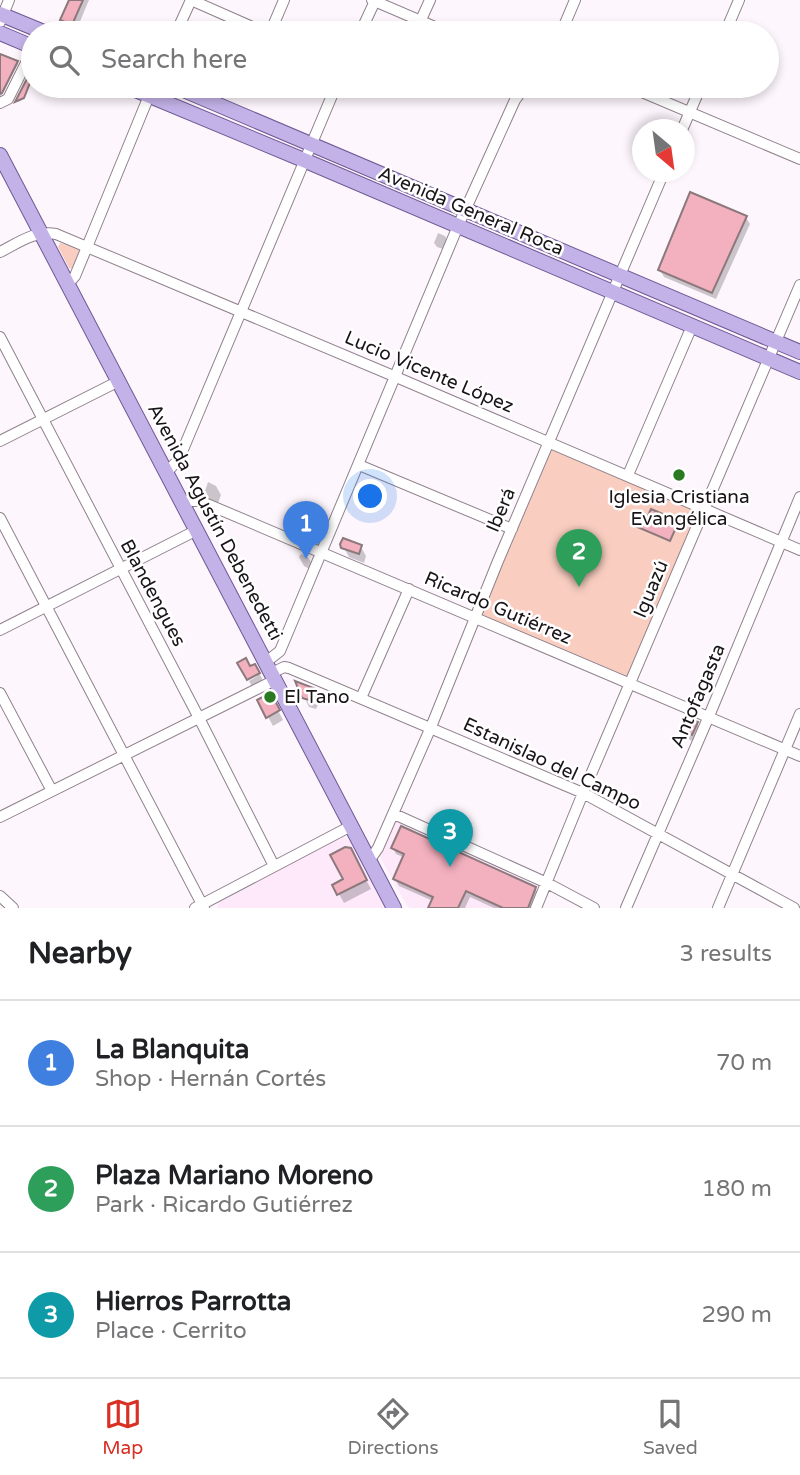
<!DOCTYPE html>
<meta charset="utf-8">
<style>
body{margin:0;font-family:"Varela Round",sans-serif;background:#f6f6f6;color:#202124}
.compass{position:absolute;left:632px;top:119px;width:63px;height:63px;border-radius:50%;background:#fff;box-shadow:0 4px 10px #0003;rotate:151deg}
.you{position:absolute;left:371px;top:497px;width:24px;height:24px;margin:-18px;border:5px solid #fff;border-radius:50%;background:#1a73e8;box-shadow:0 0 0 10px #1a73e833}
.badge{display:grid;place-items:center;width:46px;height:46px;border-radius:50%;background:#d93025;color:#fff;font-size:23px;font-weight:700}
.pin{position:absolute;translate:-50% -58px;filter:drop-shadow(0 2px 4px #0008)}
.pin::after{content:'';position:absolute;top:37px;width:24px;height:21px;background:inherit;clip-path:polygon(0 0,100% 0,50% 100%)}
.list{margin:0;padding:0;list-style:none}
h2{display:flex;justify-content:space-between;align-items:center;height:91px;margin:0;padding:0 28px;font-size:30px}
h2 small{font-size:23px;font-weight:400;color:#757577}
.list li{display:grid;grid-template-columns:46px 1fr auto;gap:21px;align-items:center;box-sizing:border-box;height:126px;padding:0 28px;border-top:2px solid #e0e0e0}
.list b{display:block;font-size:26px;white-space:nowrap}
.list p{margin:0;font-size:23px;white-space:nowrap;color:#757577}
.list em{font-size:23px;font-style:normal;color:#757577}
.icon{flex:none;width:38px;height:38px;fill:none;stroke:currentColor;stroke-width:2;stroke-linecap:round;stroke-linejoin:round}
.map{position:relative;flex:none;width:800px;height:908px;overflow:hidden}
.search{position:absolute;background:#fff;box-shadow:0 4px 10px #0003;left:21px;right:21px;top:21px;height:77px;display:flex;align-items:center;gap:18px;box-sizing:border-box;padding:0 24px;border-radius:38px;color:#757577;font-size:26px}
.sheet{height:469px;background:#fff}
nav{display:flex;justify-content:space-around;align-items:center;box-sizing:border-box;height:98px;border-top:2px solid #e0e0e0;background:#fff;font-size:19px;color:#757577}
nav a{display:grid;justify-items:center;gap:4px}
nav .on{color:#d93025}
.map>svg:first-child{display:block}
.built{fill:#fee9fa}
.green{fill:#f9cec0}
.shadow{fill:#0003}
.building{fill:#f3b0be;stroke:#8b797c;stroke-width:2}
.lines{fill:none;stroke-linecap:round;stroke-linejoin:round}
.minor-casing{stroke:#8f828d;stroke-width:12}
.major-casing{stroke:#6e5995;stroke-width:16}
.minor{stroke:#fff;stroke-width:10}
.major{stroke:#c3b2e8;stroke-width:14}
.poi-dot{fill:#2b7a23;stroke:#fff;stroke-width:2.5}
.labels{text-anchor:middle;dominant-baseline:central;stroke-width:5;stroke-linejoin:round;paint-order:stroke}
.street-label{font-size:19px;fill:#191418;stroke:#fff}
.poi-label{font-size:19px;fill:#191418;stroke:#fff}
</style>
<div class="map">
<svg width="800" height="908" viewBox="0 0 800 908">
<rect width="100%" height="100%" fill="#fef6fd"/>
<path class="built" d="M396,820l145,64 -11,24h-120l-3,-2 -27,-49z
M343,837l9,5 34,66h-169l2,-9z"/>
<path class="green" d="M60,243l18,5 2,3 -7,18 -4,-1 -11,-21z
M550,443l156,65 -76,176 -155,-67z"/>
<path class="shadow" d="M71,0h18l-13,31 -10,-4 -4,-7z
M0,56l18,8 -16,31 -2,1z
M33,70v7l-9,22 -6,3z
M746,218l4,6 -34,75 -52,-22 -4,-7z
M438,233l7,3 2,4 -4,9 -6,-2 -3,-4z
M208,482l8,4 5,9 -3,8 -8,-3 -5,-9z
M342,544l19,3 5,9 -2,7 -15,-6z
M301,554l7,3 5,9 -2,4 -7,-4 -5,-9z
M255,666l9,16 -11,6 -4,-7 8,-5v-4l-10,6 3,-10z
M315,690l5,9 -1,3 -16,-6z
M271,697l12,23 -10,6 -14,-26z
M306,701l12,4 -2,4 -7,-2z
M697,723l5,9 -5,11 -9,-4 -5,-9z
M393,848l142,40 4,7 -5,13h-40l-24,-11 -5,11h-35l3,-7 -34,-15 -4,-7 10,-21 -9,-4z
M350,850l21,39 -27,14 -10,-18 11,-6z"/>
<path class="building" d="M69,0h14l-11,25 -12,-5z
M0,54l18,7 -16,32 -2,1z
M33,67v8l-9,23 -9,4z
M690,192l57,24 -35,77 -54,-23z
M651,509l28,12 -9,20 -35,-15 5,-11 7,3z
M343,538l19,7 -3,9 -18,-6 -1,-4z
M246,658l4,8 5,-2 5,9 -13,7 -10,-17z
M295,681l21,8 -4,12 -10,-3z
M268,694l4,1 8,15 -14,8 -9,-18z
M686,717l12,5 -6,13 -11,-5z
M401,826l135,61 -8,21h-25l-37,-17 -8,17h-30l5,-11 -40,-18 11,-25 -13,-6z
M345,847l6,1 16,32 -30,15 -5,-10 11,-6 -13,-24z"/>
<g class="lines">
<g class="minor-casing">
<path id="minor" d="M191,0l75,33
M372,0l77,33
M0,22l9,-22
M176,33l15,-33
M270,33l14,-33
M360,33l15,-32
M415,33l15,-33
M561,33l14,-33
M725,33l14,-33
M575,86l20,5 42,-1 163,69
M0,103l8,-4 25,-50
M682,130l19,-44
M0,252c18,-9 35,-22 56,-18l340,143 404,173
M68,284l7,-8 12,-29 66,-161
M0,337l199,381 75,148
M0,441l119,-60
M359,465l153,64
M167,472l12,-13 157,-373
M628,475l64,-149
M182,501h18l600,255
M0,518l204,390
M0,630l197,-100
M266,662l14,-11 178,-425 57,-126 10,-14
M272,673l12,-6 5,1 294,125 211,115
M0,693l52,98
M361,698l48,-109
M394,814l153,69 47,25
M0,817l275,-137
M369,861l9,-13 53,-121 67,-166 166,-389
M0,896l13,12
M195,908l156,-82
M536,908l47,-115 217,-508
M626,908l83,-192 91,-219
M718,908l82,-194"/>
</g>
<g class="major-casing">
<path id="major" d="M0,14l46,19
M0,33l33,14
M126,86l180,75 494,211
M174,86l626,266
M0,155l394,753"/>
</g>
<use href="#minor" class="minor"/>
<use href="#major" class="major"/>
</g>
<g class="poi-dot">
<circle cx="679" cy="475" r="7"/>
<circle cx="270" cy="697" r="7"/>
</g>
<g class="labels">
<g class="street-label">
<text transform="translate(471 211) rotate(23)">Avenida General Roca</text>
<text transform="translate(429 372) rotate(23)">Lucio Vicente López</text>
<text transform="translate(501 510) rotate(-67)">Iberá</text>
<text transform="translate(215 522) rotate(62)">Avenida Agustín Debenedetti</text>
<text transform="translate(651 589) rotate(-67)">Iguazú</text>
<text transform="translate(153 593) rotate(62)">Blandengues</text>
<text transform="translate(498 608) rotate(23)">Ricardo Gutiérrez</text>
<text transform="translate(698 696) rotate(-67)">Antofagasta</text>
<text transform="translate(552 764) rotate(25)">Estanislao del Campo</text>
</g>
<g class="poi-label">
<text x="679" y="497">Iglesia Cristiana<tspan x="679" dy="22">Evangélica</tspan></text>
<text x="284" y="697" text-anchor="start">El Tano</text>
</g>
</g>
</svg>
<svg class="compass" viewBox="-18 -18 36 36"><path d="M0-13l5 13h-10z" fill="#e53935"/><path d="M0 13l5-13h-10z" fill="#757577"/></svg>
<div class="you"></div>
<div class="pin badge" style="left:306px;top:559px;background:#3f7fe0">1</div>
<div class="pin badge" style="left:579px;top:587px;background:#2e9e5b">2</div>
<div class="pin badge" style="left:450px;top:867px;background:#0f9aa8">3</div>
<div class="search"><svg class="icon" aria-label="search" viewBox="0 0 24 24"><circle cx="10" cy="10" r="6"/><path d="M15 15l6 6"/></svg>Search here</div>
</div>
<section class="sheet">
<h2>Nearby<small>3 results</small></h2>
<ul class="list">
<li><span class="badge" style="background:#3f7fe0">1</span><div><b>La Blanquita</b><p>Shop · Hernán Cortés</p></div><em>70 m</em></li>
<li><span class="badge" style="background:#2e9e5b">2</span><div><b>Plaza Mariano Moreno</b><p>Park · Ricardo Gutiérrez</p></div><em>180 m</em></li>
<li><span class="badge" style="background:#0f9aa8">3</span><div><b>Hierros Parrotta</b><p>Place · Cerrito</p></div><em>290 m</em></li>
</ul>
</section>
<nav>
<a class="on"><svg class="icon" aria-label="map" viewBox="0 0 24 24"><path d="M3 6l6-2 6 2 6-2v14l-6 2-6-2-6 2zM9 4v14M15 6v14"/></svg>Map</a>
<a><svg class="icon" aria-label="directions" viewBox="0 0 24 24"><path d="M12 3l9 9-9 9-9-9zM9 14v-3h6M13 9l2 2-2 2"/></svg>Directions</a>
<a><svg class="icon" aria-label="saved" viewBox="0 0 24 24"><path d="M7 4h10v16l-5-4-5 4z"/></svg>Saved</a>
</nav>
